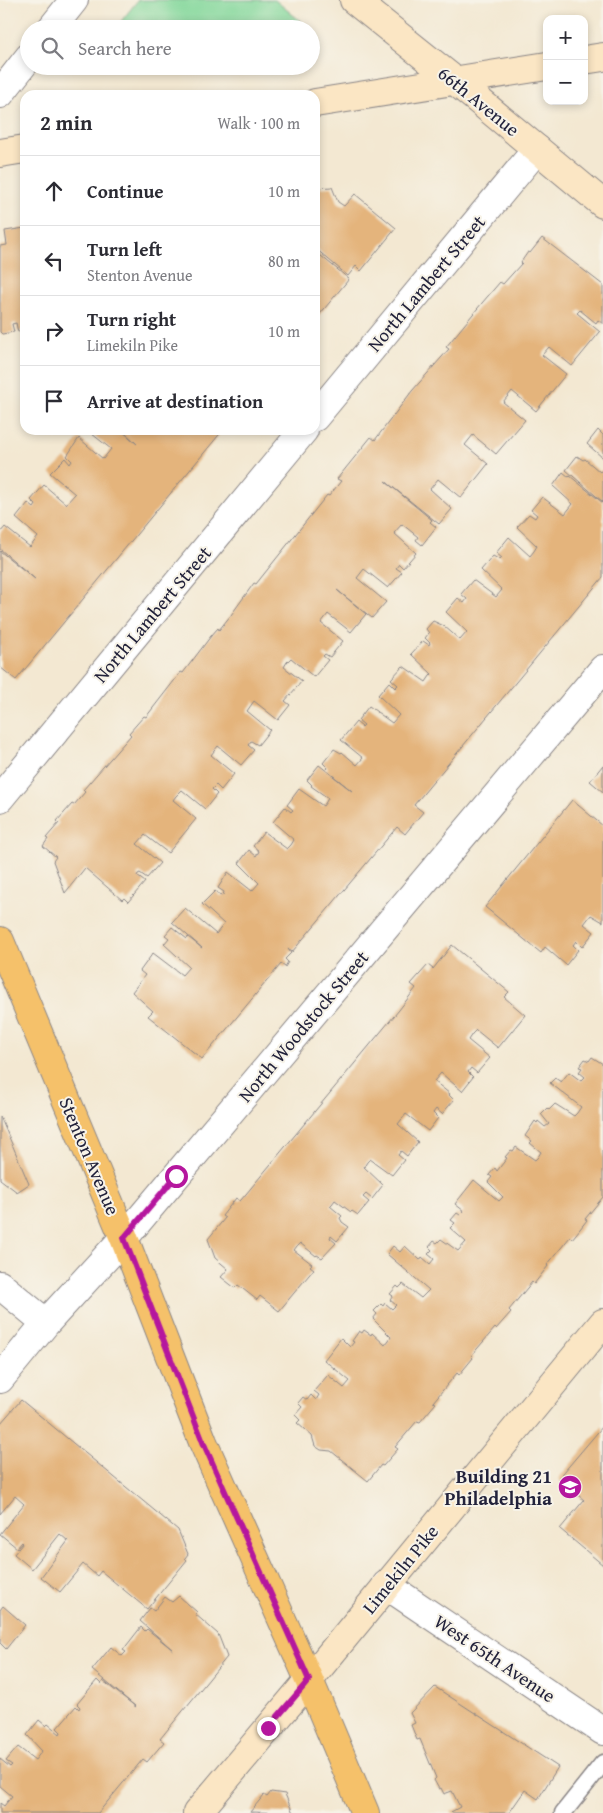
<!DOCTYPE html>
<meta charset="utf-8">
<style>
body{margin:0;font-family:"Gentium Book Plus",serif;background:#f2f2f3;color:#2b2b33}
.controls{position:absolute;right:15px;top:15px;display:grid;overflow:hidden;border-radius:10px;box-shadow:0 2px 8px #0003}
.controls button{width:45px;height:45px;display:grid;place-items:center;padding:0;border:0;border-bottom:1px solid #e1e1e2;background:#fff;color:#2b2b33;font:25px sans-serif}
.stop{position:absolute;width:15px;height:15px;margin:-11px;border:4px solid #b5179e;border-radius:50%;background:#fff}
.stop.end{background:#b5179e;border-color:#fff;box-shadow:0 1px 5px #0008}
.list{margin:0;padding:0;list-style:none}
h2{display:flex;justify-content:space-between;align-items:center;height:65px;margin:0;padding:0 20px;font-size:21px}
h2 small{font-size:16px;font-weight:400;color:#7c7c81}
.list li{display:grid;grid-template-columns:32px 1fr auto;gap:15px;align-items:center;box-sizing:border-box;height:70px;padding:0 20px;border-top:1px solid #e1e1e2}
.list b{display:block;font-size:19px;white-space:nowrap}
.list p{margin:0;font-size:16px;white-space:nowrap;color:#7c7c81}
.list em{font-size:16px;font-style:normal;color:#7c7c81}
.icon{flex:none;width:28px;height:28px;fill:none;stroke:currentColor;stroke-width:2;stroke-linecap:round;stroke-linejoin:round}
.map{position:relative;flex:none;width:603px;height:1813px;overflow:hidden}
.search{position:absolute;background:#fff;box-shadow:0 2px 8px #0003;left:20px;top:20px;width:300px;height:55px;display:flex;align-items:center;gap:12px;box-sizing:border-box;padding:0 18px;border-radius:28px;color:#7c7c81;font-size:19px}
.panel{position:absolute;background:#fff;box-shadow:0 2px 8px #0003;left:20px;top:90px;width:300px;height:345px;border-radius:15px}
.map>svg:first-child{display:block}
.green{fill:#81d79a;stroke:#527c6a}
.building{fill:#e4b47c}
.lines{fill:none;stroke-linecap:round;stroke-linejoin:round}
.lane-casing{stroke:#8a8586;stroke-width:19}
.street-casing{stroke:#8a8586;stroke-width:30}
.secondary-casing{stroke:#8a8586;stroke-width:30}
.primary-casing{stroke:#8a8586;stroke-width:30}
.lane{stroke:#fff;stroke-width:16}
.street{stroke:#fff;stroke-width:28}
.secondary{stroke:#fbe6c4;stroke-width:28}
.primary{stroke:#f5c16b;stroke-width:28}
.route{stroke:#b5179e;stroke-width:6}
.labels{text-anchor:middle;dominant-baseline:central;stroke-width:4;stroke-linejoin:round;paint-order:stroke}
.street-label{font-size:19px;fill:#22223b;stroke:#f7f3e8}
.poi-label{font-size:19px;font-weight:bold;fill:#22223b;stroke:#f7f3e8;text-anchor:end}
</style>
<div class="map">
<svg width="603" height="1813" viewBox="0 0 603 1813">
<rect width="100%" height="100%" fill="#f7f3e8"/>
<filter id="ink" filterUnits="userSpaceOnUse"><feTurbulence type="fractalNoise" baseFrequency=".02" numOctaves="2"/><feDisplacementMap in="SourceGraphic" scale="10" xChannelSelector="R" yChannelSelector="G"/><feConvolveMatrix kernelMatrix="1 2 1 2 8 2 1 2 1" color-interpolation-filters="sRGB"/></filter>
<filter id="wash" filterUnits="userSpaceOnUse"><feTurbulence type="fractalNoise" baseFrequency=".0096" numOctaves="4" result="noise"/><feDisplacementMap in="SourceGraphic" scale="20" xChannelSelector="R" yChannelSelector="G"/><feGaussianBlur stdDeviation="1.12" result="paint"/><feColorMatrix in="noise" values="0 0 0 0 0 0 0 0 0 0 0 0 0 0 0 0 0 1.4 0 .05"/><feComposite in="paint" operator="in"/></filter>
<g filter="url(#wash)">
<rect width="100%" height="100%" fill="#f3e8d2"/>
<path class="green" d="M138,0h137l35,29h-195z"/>
<g id="blocks">
<path class="building" d="M332,187l6,15 6,4 11,-12 41,34 -35,43 -5,-5 -8,10 -33,-28v-60z
M25,228v102l-7,2 -2,-9 -4,1 2,8 -12,2 -2,-2v-86l7,-1 -2,-14z
M542,238l61,47v39l-5,-4 -2,3 -16,-13 -3,3 23,19 -28,34 -23,-19 -7,8 24,19 -30,37 -24,-20 -9,11 22,18 -29,34 -23,-19 -8,10 23,19 -27,34 -23,-19 -8,10 22,20 -13,15 -54,-43 47,39 -2,2 6,5 -14,18 -6,-5 2,-3 -16,-13 -8,9 22,20 -13,15 -4,-4 -3,4 6,4 -14,16 -24,-19 -7,9 29,24 -14,16 -35,-28 29,24 -15,18 -23,-18 -7,9 22,18 -13,16 -5,-3 -2,2 5,4 -14,17 -23,-19 -4,4 -3,5 18,14 -17,20 5,4 -12,15 -24,-19 -7,10 23,19 -12,15 -7,-4 -3,4 6,5 -13,15 -23,-19 -7,9 23,19 -13,16 -5,-5 -4,4 5,5 -12,15 -23,-19 -6,6 -3,4 23,19 -28,34 -23,-18 -8,9 23,19 -13,15 -7,-5 -2,1 -1,2 8,6 -17,20 -4,-4 -2,2 -37,-32 -20,25 -12,-32 3,-4 -13,-11 5,-7 -2,-1 13,-15 -2,-2 15,-17 2,1 11,-13 -2,-2 48,-55 -2,-2 15,-17 2,1 35,-45 2,1 28,-37 7,-8 1,2 12,-15 23,-32 2,1 71,-89 2,1 12,-15 -4,-2 34,-42 4,3 37,-49 37,-42 -3,-2 36,-44 18,-21 3,2 19,-21 -1,-1 7,-10 2,1z
M315,251l34,28 -34,41z
M87,430h34l16,14 -15,-14h101l-207,250 -16,-13v-116l35,28 -35,-30v-16l5,-6 25,20 8,-10 -22,-19 12,-15 6,5 2,-3 -5,-5 13,-15 22,19 9,-10 -25,-21 15,-15 5,6 2,-3 -5,-5 12,-18 24,21 8,-10z
M598,430l5,5v23l-16,-14z
M577,456l6,4 2,-1 15,13 3,-3v33l-37,-32z
M563,472l6,5 1,-1 33,27v74l-189,228 9,7 -18,22 -8,-7 -105,125 -4,-3 3,4 -6,6 3,3 -3,5 -4,-3 -79,95 -54,-43 5,-5 -21,-19 13,-17 -5,-4 13,-18 29,22 7,-8 -25,-23 5,-6 -4,-3 7,-8 15,12 1,-2 14,11 -30,-26 13,-14 31,26 8,-10 -22,-20 13,-13 6,5 2,-1 1,-3 -6,-4 10,-16 24,19 7,-8 -20,-20 10,-13 7,6 2,-3 1,-2 -6,-5 11,-14 23,17 4,-4 3,-5 -21,-18 12,-15 6,5 2,-2 -6,-5 12,-16 24,17 3,-4 2,-4 -17,-12 1,-1 -5,-5 12,-15 33,26 -26,-21 2,-2 -5,-5 11,-14 7,4 1,-1 15,13 6,-7 -22,-18 15,-18 6,5 2,-2 -6,-5 11,-14 23,17 7,-8 -21,-20 11,-13 6,6 3,-3 -7,-6 12,-13 23,16 4,-6 2,-2 -21,-20 12,-13 6,4 1,-2 -5,-5 4,-5 -3,-4 7,-8 11,5 16,14 7,-8 -21,-20 12,-14 6,5 3,-4 -6,-5 12,-14 23,17 6,-7 -21,-20 12,-14 7,4 2,-2 -6,-5 13,-16 21,19 4,-5 3,-5 -20,-19 12,-13 6,4 2,-3 -6,-5 11,-13 23,17 8,-10 -20,-18z
M603,765v27l-13,-11z
M572,800l31,26v96l-12,-7 -7,9 10,8 -12,15 -6,-6 -3,4 5,5 -12,15 -21,-18 -4,6 -56,-46z
M452,945l57,47 -5,5 21,18 -27,33 -22,-18 -4,4 -4,6 22,18 -13,15 -6,-5 -3,4 5,5 -11,14 -21,-18 -7,8 16,13 -1,1 5,5 -12,14 -6,-5 -3,4 5,5 -10,13 -22,-17 -8,10 20,18 -11,14 -6,-5 -3,4 6,5 -12,15 -22,-16 -3,3 -3,5 19,18 -11,14 -6,-5 -3,3 6,5 -11,13 -6,-4 -1,1 -16,-12 -3,4 -2,2 12,10 -2,2 2,4 7,5 -12,14 -6,-5 -1,2 6,5 -14,15 -5,-3 -1,1 -16,-13 -3,3 -3,4 18,14 -2,2 4,3 -35,42 -19,-15 -3,4 -19,-15 -3,3 -14,-11 7,-8 -13,-11 -7,-19 17,-21 -3,-2 14,-18 4,3 1,-1 158,-190 17,-22 -5,-4 17,-19 5,4z
M592,1057l11,7v133l-18,22 2,1 -7,9 -8,10 -2,-2 -23,28 1,1 -14,18 -2,-2 -23,28 2,2 -15,17 -1,-1 -24,28 2,2 -14,17 -2,-2 -24,29 3,1 -16,19 -3,-1 -22,26 3,2 -8,9 -7,8 -2,-1 -13,16 -37,-30 -10,-1 -6,-4 -3,-10 -15,-13 3,-3 -5,-5 7,-8 -4,-4 5,-6 4,3 4,-5 5,5 3,-5 -5,-4 14,-16 16,13 6,-7 -26,-21 17,-22 9,9 4,-5 -2,-1 7,-10 3,2 2,-3 7,5 1,-2 13,12 4,-5 2,-3 -18,-18 4,-5 -3,-3 7,-7 2,2 2,-3 7,6 4,-4 -6,-5 3,-4 -3,-2 7,-8 2,2 4,-4 18,14 8,-8 -42,-36 6,-8 7,6 5,-6 15,14 2,-3 8,7 4,-5 -6,-5 4,-4 -3,-3 5,-6 3,2 4,-4 17,12 8,-9 -16,-14 5,-5 -4,-3 6,-7 3,2 4,-4 -9,-7 19,-24 25,21 4,-4 -15,-15 4,-5 -3,-2 6,-7 2,3 10,-13 -2,-1 6,-7 2,1 3,-4 19,13 3,-3 3,-5 -11,-9 2,-2 -7,-5 10,-15 2,2 1,-2 7,6 4,-3 -8,-10 6,-6 2,2 6,-6 19,12 3,-3 4,-6 -31,-24 5,-5 6,4 8,-10 12,9 4,-4 -6,-5 3,-4 -3,-1 6,-8 4,2z
M0,1116l29,68 -12,8 -17,-13z
M21,1400l157,130 10,24 -3,4 2,2 -40,49 -46,-38 -4,5 -14,-12 -23,28 -19,-15 27,-36 -8,-7 -28,35 -18,-15 9,-11 -1,-1 -5,6 -17,-14 24,-30 -9,-8 -15,18v-90z
M603,1426v139l-43,-36 24,-29 -26,-21z
M179,1596l18,16 -2,2 23,20 9,23 -67,82 4,3 -17,20 -4,-3 -45,54h-98v-10l4,3 8,-10 -12,-10v-27l10,8 2,-2 -6,-4 12,-14 17,13 7,-9 -15,-16 12,-15 7,6 2,-2 12,10 1,-2 -4,-4 19,-22 3,3 1,-2 -3,-3 20,-24 4,4 2,-3 33,26 -44,-37 19,-23 11,9 4,-4 -3,-2 18,-23 4,4 2,-2 26,21 -33,-29 10,-13 4,3 11,-14 7,5z
M3,1606l22,19 -19,24 -6,-6v-33z
M435,1687l123,80 -20,32 -13,-9 -16,23h-57l-1,-1 9,-5 -8,-16 -8,3 -3,-6 -2,1 -5,-9 2,-2 -16,-39 -3,1 -6,-15 4,-2 -5,-10z
M271,1792l14,2 8,19 -43,-1 14,-17 3,2z"/>
</g>
</g>
<g filter="url(#ink)">
<use href="#blocks" fill-opacity="0" stroke="#8a8586" stroke-width="1"/>
<g class="lines">
<g class="lane-casing">
<path id="lane" d="M563,1813l40,-50"/>
</g>
<g class="street-casing">
<path id="street" d="M51,29l23,-29
M0,94l29,-37
M315,417l222,-268
M0,798l304,-368
M0,1285l46,38
M0,1379l46,-56 78,-85 479,-569
M386,1585l217,146"/>
</g>
<g class="secondary-casing">
<path id="secondary" d="M354,0l100,80 149,124
M584,60l19,-3
M315,103l232,-37
M0,153l25,-4
M197,1813l112,-133 294,-357"/>
</g>
<g class="primary-casing">
<path id="primary" d="M0,941l124,297 79,204 106,238 56,133"/>
</g>
<use href="#lane" class="lane"/>
<use href="#street" class="street"/>
<use href="#secondary" class="secondary"/>
<use href="#primary" class="primary"/>
</g>
</g>
<g class="lines" filter="url(#ink)">
<path class="route" d="M176,1176l-52,62 79,204 106,238 -41,48"/>
</g>
<defs>
<g id="school-disc" transform="scale(1.25)"><circle r="9.5" fill="#b5179e" stroke="#f7f3e8"/><path d="M0-5L7-2L0 1L-7-2ZM-4 1L0 2.5L4 1V4Q0 6-4 4Z" fill="#fff"/></g>
</defs>
<g fill-rule="evenodd">
<use href="#school-disc" x="570" y="1487"/>
</g>
<g class="labels">
<g class="street-label">
<text transform="translate(479 101) rotate(39)">66th Avenue</text>
<text transform="translate(426 283) rotate(-50)">North Lambert Street</text>
<text transform="translate(152 614) rotate(-50)">North Lambert Street</text>
<text transform="translate(303 1026) rotate(-50)">North Woodstock Street</text>
<text transform="translate(90 1156) rotate(67)">Stenton Avenue</text>
<text transform="translate(400 1569) rotate(-51)">Limekiln Pike</text>
<text transform="translate(495 1658) rotate(34)">West 65th Avenue</text>
</g>
<g class="poi-label">
<text x="552" y="1476">Building 21<tspan x="552" dy="22">Philadelphia</tspan></text>
</g>
</g>
</svg>
<div class="controls">
<button>+</button>
<button>−</button>
</div>
<div class="stop" style="left:176px;top:1176px"></div>
<div class="stop end" style="left:268px;top:1728px"></div>
<div class="search"><svg class="icon" aria-label="search" viewBox="0 0 24 24"><circle cx="10" cy="10" r="6"/><path d="M15 15l6 6"/></svg>Search here</div>
<section class="panel">
<h2>2 min<small>Walk · 100 m</small></h2>
<ul class="list">
<li><svg class="icon" aria-label="ahead" viewBox="0 0 24 24"><path d="M12 20V5M6 11l6-6 6 6"/></svg><div><b>Continue</b></div><em>10 m</em></li>
<li><svg class="icon" aria-label="left" viewBox="0 0 24 24"><path d="M17 20v-9H6M10 6l-5 5 5 5"/></svg><div><b>Turn left</b><p>Stenton Avenue</p></div><em>80 m</em></li>
<li><svg class="icon" aria-label="right" viewBox="0 0 24 24"><path d="M7 20v-9h11M14 6l5 5-5 5"/></svg><div><b>Turn right</b><p>Limekiln Pike</p></div><em>10 m</em></li>
<li><svg class="icon" aria-label="arrive" viewBox="0 0 24 24"><path d="M6 21V4h12l-3 4 3 4H6"/></svg><div><b>Arrive at destination</b></div></li>
</ul>
</section>
</div>
